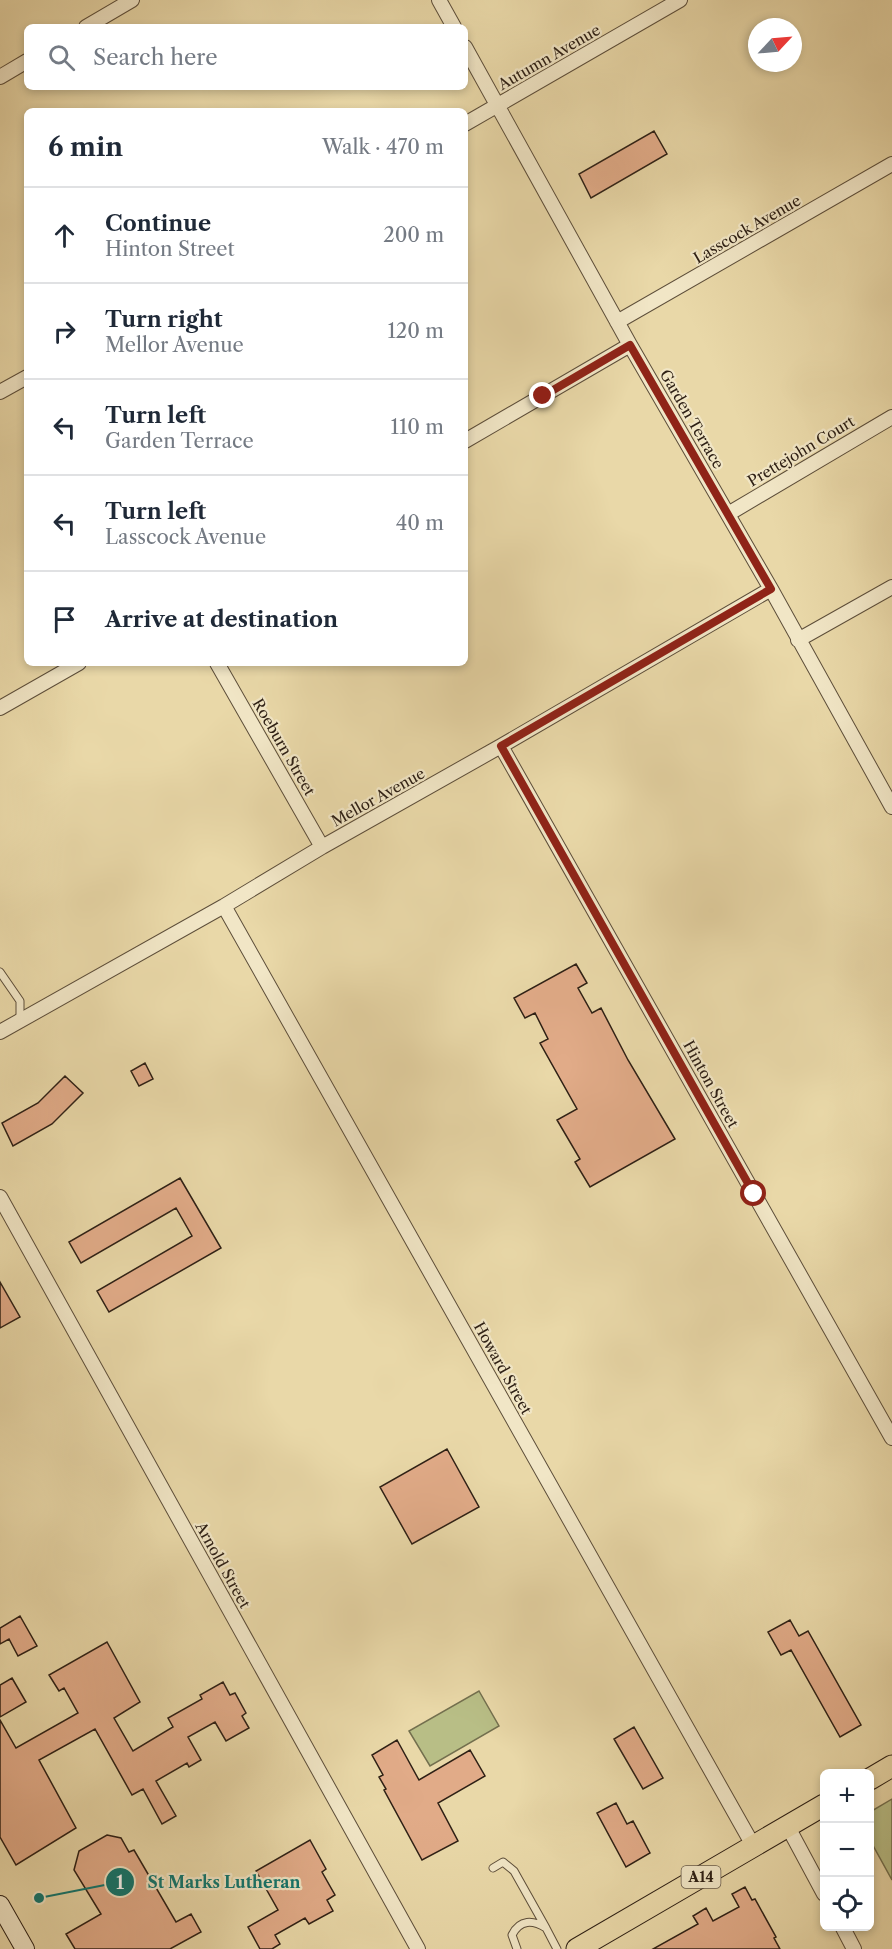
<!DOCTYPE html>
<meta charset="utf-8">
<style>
body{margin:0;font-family:"Libre Caslon Text",serif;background:#f6f6f7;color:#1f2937}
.controls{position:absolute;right:18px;bottom:18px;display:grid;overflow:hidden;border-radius:9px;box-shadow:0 3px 9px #0003}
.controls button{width:54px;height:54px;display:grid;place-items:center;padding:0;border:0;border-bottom:2px solid #e0e1e3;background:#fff;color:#1f2937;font:30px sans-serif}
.compass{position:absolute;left:748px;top:18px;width:54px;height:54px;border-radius:50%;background:#fff;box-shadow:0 3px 9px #0003;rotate:64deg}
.stop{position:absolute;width:18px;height:18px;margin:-14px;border:4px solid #8f2418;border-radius:50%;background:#fff}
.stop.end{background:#8f2418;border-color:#fff;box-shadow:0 2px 6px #0008}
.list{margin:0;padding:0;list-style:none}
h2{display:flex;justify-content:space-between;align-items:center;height:78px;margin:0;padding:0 24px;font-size:26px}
h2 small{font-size:20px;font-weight:400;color:#747a83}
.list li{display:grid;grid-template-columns:39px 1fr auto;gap:18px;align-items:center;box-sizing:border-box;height:96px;padding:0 24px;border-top:2px solid #e0e1e3}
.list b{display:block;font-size:22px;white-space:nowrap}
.list p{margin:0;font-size:20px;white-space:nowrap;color:#747a83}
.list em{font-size:20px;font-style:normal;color:#747a83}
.icon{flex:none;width:33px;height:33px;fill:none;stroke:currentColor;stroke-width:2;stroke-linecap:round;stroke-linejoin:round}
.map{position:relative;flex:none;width:892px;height:1949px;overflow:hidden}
.search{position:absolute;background:#fff;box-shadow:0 3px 9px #0003;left:24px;top:24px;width:444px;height:66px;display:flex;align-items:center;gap:15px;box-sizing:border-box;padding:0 21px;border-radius:9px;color:#747a83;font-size:22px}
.panel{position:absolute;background:#fff;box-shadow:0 3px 9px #0003;left:24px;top:108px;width:444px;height:558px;border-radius:9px}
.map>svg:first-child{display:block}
.green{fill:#b8be86;stroke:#736f4e;stroke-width:1.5}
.building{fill:#e1ab88;stroke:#2e2015;stroke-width:1.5}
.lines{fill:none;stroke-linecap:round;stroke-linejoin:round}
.service-casing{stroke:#5d4e3a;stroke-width:9}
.minor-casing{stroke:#5d4e3a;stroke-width:16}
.secondary-casing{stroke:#2e2015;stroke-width:20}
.primary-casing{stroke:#2e2015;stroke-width:23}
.service{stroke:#f1e6c6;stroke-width:7}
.minor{stroke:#f1e6c6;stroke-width:14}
.secondary{stroke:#f1e6c6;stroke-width:18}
.primary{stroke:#e9d8a8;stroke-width:21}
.route{stroke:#8f2418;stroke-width:8}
.labels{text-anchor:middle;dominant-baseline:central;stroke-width:4.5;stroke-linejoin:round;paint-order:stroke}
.shield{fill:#f1e6c6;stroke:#685b4a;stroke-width:1.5}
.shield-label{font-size:14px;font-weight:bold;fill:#2e2015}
.street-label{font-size:15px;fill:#2e2015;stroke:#f1e6c6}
.leader{fill:none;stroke:#0f766e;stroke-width:2}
.callout-dot{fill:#0f766e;stroke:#f1e6c6;stroke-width:2}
.mark-label{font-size:18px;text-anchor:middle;font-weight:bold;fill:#fff}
.callout-label{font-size:16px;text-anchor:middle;font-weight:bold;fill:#0f766e;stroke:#f1e6c6;stroke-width:4.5;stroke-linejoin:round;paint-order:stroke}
</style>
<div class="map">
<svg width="892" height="1949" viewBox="0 0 892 1949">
<rect width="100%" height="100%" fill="#e9d8a8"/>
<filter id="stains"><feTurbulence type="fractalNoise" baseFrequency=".00333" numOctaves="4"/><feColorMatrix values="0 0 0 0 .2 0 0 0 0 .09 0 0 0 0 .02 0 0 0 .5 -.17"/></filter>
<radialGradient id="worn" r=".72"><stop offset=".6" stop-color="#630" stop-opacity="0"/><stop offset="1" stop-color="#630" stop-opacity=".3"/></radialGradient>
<path class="green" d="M479,1691l20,35 -69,40 -21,-35z
M892,1799v81l-22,-40v-28z"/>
<path class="building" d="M654,131l13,23 -76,44 -12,-24z
M576,964l11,19 -9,5 14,25 9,-5 27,52 47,79 -85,48 -15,-25 5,-3 -23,-39 20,-11 -37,-66 8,-4 -13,-26 -10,5 -11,-20z
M145,1063l8,16 -14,7 -8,-15z
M65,1076l18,17 -31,31 -39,22 -11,-23 36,-20z
M180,1178l41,70 -112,64 -12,-21 95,-55 -16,-28 -95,55 -12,-21z
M0,1282l20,35 -20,11z
M447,1449l32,58 -67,37 -32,-57z
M20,1616l17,30 -19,10 -9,-17 -9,5v-16z
M790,1620l9,16 9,-5 53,94 -21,12 -49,-87 -10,5 -13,-23z
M107,1642l33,60 -26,16 19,33 40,-24 -5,-9 34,-19 -2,-4 23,-13 7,13 5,-2 11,20 -4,3 7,12 -23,13 -11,-19 -27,15 13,23 -12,7 -2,-4 -31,18 20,35 -14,8 -19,-35 -11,6 -37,-66 -56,31 37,68 -60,37 -16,-28v-117l16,28 62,-35 -14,-25 -5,3 -10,-16z
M12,1678l14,24 -26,15v-32z
M634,1727l29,51 -20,11 -29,-50z
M397,1740l22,40 51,-30 15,26 -47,27 20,38 -36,19 -38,-70 2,-1 -7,-12 4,-2 -11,-20z
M616,1803l11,21 6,-3 17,32 -24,14 -29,-54z
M107,1835l14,3 8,14 5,-2 42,72 15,-8 10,18 -31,17h-95l-9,-15 35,-20 -27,-44 5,-19z
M310,1840l16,29 -4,3 13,23 -8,5 6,11 -24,13 -4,-6 -30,17 5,9 -8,5h-12l-12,-22 30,-17 -22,-39z
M745,1887l7,13 3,-1 21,38 -2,1 6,11h-127l45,-25 -5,-8 13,-8 7,13 26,-14 -7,-13z"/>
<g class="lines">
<g class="service-casing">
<path id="service" d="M0,972l20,29v20
M493,1868l10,-6 11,9 32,57
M517,1949l-5,-14c8,-16 21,-15 34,-7l11,21"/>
</g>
<g class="minor-casing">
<path id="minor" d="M439,0l15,27
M86,27l46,-27
M465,47l165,298 141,244 121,218
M0,77l27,-16
M465,124l215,-124
M617,322l275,-158
M0,392l27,-15
M465,441l165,-96
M728,514l164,-97
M798,640l94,-53
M217,663l105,184
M0,708l79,-45
M501,746l391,692
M224,906l530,941
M0,1032l224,-126 98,-59 179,-101 270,-157
M0,1197l418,752
M788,1827l36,67
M842,1926l12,23"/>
</g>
<g class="secondary-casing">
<path id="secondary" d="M0,1905l25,44"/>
</g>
<g class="primary-casing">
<path id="primary" d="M870,1779l22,-13
M577,1949l247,-144"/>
</g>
<use href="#service" class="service"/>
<use href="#minor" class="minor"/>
<use href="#secondary" class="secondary"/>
<use href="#primary" class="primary"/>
</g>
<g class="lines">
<path class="route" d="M543,396l87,-51 141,244 -270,157 253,448"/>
</g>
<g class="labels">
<rect class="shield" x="681.5" y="1866" width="39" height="22" rx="4.5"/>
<g class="shield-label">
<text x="701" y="1877">A14</text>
</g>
<g class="street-label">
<text transform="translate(549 57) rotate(-30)">Autumn Avenue</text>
<text transform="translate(747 229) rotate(-30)">Lasscock Avenue</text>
<text transform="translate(692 419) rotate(60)">Garden Terrace</text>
<text transform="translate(801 451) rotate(-31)">Prettejohn Court</text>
<text transform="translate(284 747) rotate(60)">Roeburn Street</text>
<text transform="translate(378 797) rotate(-29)">Mellor Avenue</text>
<text transform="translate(711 1084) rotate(61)">Hinton Street</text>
<text transform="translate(503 1368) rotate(61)">Howard Street</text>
<text transform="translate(223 1565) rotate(61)">Arnold Street</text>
</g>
</g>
<path class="leader" d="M39 1898L120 1882"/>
<g class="callout-dot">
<circle cx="39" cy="1898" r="6"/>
<circle cx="120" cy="1882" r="15"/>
</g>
<g class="mark-label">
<text x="120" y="1889">1</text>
</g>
<g class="callout-label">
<text x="224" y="1888">St Marks Lutheran</text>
</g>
<rect width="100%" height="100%" filter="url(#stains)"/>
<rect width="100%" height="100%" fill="url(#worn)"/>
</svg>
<div class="controls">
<button>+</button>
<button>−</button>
<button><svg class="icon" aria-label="locate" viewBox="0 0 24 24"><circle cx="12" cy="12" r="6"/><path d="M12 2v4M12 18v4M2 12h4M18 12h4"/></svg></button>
</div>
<svg class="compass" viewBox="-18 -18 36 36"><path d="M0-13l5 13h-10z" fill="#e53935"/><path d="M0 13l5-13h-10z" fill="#747a83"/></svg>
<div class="stop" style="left:754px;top:1194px"></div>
<div class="stop end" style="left:543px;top:396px"></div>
<div class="search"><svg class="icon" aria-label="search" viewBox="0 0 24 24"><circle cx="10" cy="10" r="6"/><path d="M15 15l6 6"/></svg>Search here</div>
<section class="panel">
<h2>6 min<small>Walk · 470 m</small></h2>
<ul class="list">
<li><svg class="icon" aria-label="ahead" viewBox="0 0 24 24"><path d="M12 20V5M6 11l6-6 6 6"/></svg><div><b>Continue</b><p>Hinton Street</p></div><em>200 m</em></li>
<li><svg class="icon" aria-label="right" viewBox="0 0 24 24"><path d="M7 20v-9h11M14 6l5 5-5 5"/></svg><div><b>Turn right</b><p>Mellor Avenue</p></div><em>120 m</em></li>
<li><svg class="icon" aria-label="left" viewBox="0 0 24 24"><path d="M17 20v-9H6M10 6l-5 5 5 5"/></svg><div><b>Turn left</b><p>Garden Terrace</p></div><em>110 m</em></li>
<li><svg class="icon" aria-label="left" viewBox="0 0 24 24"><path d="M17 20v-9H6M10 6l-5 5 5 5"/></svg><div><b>Turn left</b><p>Lasscock Avenue</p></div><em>40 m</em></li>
<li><svg class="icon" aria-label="arrive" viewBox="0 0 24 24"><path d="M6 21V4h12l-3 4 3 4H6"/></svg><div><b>Arrive at destination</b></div></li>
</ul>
</section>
</div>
